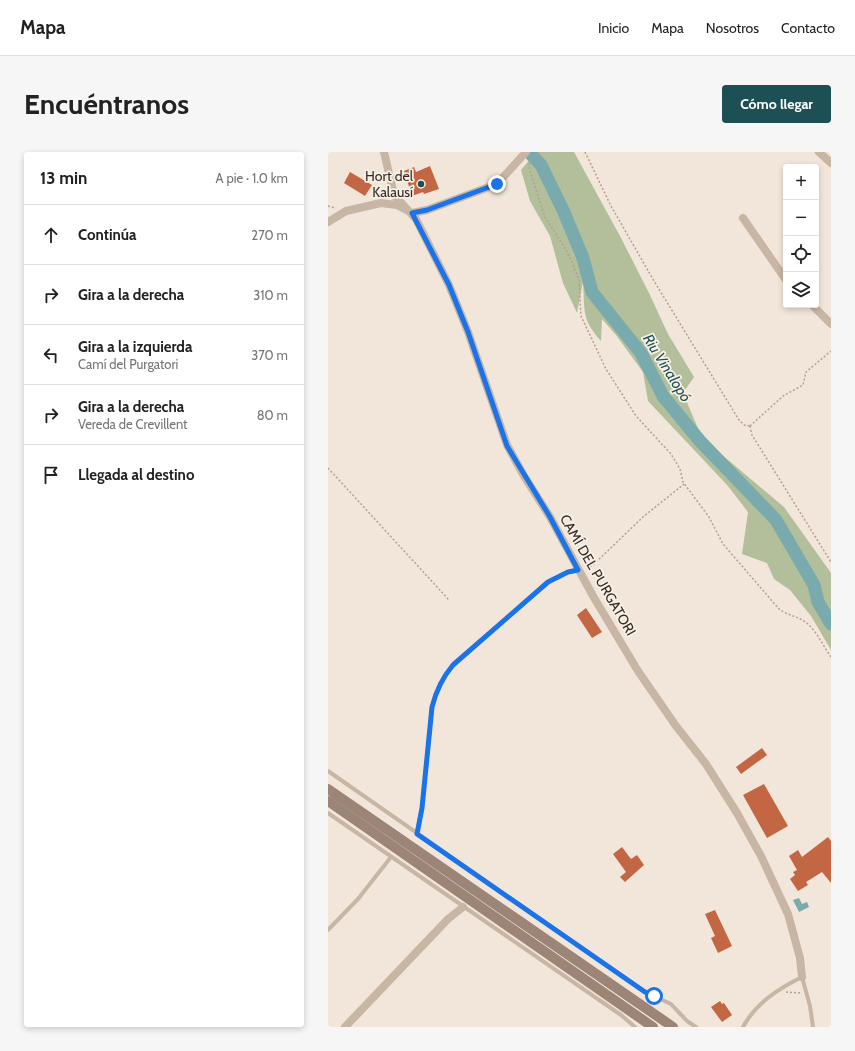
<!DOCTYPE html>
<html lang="es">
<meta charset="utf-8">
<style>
body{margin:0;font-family:Cabin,sans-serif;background:#f6f6f6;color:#222}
.controls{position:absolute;right:12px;top:12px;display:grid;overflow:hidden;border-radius:4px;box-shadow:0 2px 6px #0003}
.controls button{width:36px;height:36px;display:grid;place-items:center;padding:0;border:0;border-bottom:1px solid #e0e0e0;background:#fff;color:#222;font:20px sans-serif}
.stop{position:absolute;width:12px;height:12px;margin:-9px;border:3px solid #1a73e8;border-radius:50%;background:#fff}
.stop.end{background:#1a73e8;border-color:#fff;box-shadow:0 1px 4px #0008}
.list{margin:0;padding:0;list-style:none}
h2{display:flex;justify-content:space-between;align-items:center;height:52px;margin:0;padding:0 16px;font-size:17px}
h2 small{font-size:13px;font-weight:400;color:#767676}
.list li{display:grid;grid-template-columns:26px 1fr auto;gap:12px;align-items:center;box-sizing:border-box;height:60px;padding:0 16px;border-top:1px solid #e0e0e0}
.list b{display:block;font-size:15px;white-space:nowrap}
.list p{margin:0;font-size:13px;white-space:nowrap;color:#767676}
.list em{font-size:13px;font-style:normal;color:#767676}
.icon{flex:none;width:22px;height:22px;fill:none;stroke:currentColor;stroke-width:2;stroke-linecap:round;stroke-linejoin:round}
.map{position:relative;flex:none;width:503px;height:875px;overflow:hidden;border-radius:4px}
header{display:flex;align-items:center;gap:24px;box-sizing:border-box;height:56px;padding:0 20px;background:#fff;border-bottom:1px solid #e0e0e0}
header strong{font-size:19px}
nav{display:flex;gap:22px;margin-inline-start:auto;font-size:14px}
.intro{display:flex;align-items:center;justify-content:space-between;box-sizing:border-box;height:96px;padding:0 24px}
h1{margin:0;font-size:28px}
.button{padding:10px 18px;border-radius:4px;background:#1d5054;color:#fff;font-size:14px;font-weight:700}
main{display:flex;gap:24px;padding:0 24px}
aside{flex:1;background:#fff;border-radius:4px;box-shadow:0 2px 6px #0003}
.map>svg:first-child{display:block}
.green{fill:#b2bf9a}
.water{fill:#79aaad}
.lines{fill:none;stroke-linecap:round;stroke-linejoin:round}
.river{stroke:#79aaad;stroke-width:13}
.building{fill:#c36644}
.path{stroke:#b4a090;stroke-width:1.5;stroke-dasharray:2 2;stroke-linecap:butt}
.lane{stroke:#c8b6a5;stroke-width:4}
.street{stroke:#c8b6a5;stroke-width:8}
.secondary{stroke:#9c8577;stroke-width:10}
.route{stroke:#1a73e8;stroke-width:5}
.poi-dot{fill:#1d5054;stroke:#f8f0e5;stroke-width:1.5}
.labels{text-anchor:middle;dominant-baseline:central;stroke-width:3.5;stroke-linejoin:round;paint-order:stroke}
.poi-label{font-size:14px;fill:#342b26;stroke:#f8f0e5;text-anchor:end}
.street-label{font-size:14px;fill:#342b26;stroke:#f8f0e5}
.water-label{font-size:15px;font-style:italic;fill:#1d5054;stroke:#f8f0e5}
</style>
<header>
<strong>Mapa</strong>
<nav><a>Inicio</a><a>Mapa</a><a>Nosotros</a><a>Contacto</a></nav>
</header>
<div class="intro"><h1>Encuéntranos</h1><a class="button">Cómo llegar</a></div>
<main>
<aside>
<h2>13 min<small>A pie · 1.0 km</small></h2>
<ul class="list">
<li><svg class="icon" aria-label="ahead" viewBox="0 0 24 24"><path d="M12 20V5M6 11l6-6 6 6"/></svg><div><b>Continúa</b></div><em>270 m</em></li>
<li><svg class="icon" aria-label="right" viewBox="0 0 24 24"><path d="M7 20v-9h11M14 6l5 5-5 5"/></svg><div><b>Gira a la derecha</b></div><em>310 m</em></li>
<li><svg class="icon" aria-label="left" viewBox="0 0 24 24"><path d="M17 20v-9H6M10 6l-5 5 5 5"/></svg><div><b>Gira a la izquierda</b><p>Camí del Purgatori</p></div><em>370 m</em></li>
<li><svg class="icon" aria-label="right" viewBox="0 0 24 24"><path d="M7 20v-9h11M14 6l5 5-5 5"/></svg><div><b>Gira a la derecha</b><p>Vereda de Crevillent</p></div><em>80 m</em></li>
<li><svg class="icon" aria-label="arrive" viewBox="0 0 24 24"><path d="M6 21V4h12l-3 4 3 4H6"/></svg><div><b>Llegada al destino</b></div></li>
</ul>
</aside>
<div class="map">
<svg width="503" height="875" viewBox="0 0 503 875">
<rect width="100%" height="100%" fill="#f1e6d9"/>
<path class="green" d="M208,0h38l46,84 29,57 19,41 26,43 -11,16 19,45 82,69 47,66v77l-20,-34 -21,-26 -16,-11 -7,-16 -25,-9 6,-42 -20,-26 -80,-85 -5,-29 -27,-37 -14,-16 -1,22c-20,-22 -16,-31 -18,-59l-6,31 -14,-30 -13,-47 -20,-35 -9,-31z"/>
<path class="water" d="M471,746l3,6 5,-2 2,5 -10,5 -6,-12z"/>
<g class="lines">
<path class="river" d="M201,0l12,13 22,45 20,48 9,34 49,61 22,43 37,45 76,79 38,65 4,17 13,22"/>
</g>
<path class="building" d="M102,14l9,23 -15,5 -1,-2 -11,4 -8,-25 10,-4 2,5z
M22,20l22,13 -7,11 -21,-13z
M258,456l16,24 -10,6 -15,-23z
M434,596l5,7 -26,19 -5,-7z
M436,632l24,42 -21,12 -24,-43z
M500,685l3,4v42l-9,-11 -16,10 2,3 -10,6 -8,-12 5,-4 -2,-3 4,-2 -8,-14 9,-6 4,7z
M294,695l9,12 6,-4 7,10 -19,17 -5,-5 6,-5 -13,-18z
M387,758l17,36 -14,7 -7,-15 4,-2 -10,-22z
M392,849l2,3 2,-1 8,12 -10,7 -11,-15z"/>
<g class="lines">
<path class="path" d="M257,0l26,54 43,75 85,139 5,5 6,1
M209,3l3,-3
M204,8l-3,4 1,7 15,46 20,31 7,14 7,18 2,36 25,53 30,47 35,38 9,15 3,13 26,35 14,27 56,65c8,6 17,7 25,12 12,8 19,25 27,36
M0,54l8,2
M422,274l2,9 79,127
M422,274l33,-30 20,-11 3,-13 25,-21
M0,316l121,132
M258,416l6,-2 52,-50 40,-32
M458,840l14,1"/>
<path class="lane" d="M0,619l317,221 26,12 16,17 9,6
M0,661l293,202 14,12
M89,682l5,-26 10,-101c4,-16 10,-29 21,-42l95,-83 20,-10 10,-2
M0,778l30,-31 33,-42
M415,875c13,-24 35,-38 59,-50l8,29 3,21"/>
<path class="street" d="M56,0l10,43 22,24 33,66 19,47 39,113 17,31 26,41 43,79 45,75 38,55 30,38 31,49 24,43 27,58 12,44 2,19
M491,0l12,11
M415,66l43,62
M0,70l18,-11 35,-8 16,2 15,8 15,-3 70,-26 29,-32
M484,153l19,19
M17,875l103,-108 15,-12"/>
<path class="secondary" d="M0,637l345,238
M0,649l325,226"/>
</g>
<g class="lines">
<path class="route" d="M169,32l-70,26 -15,3 37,72 19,47 39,114 43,71 28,53 -10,2 -20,10 -95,83c-11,13 -17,26 -21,42l-10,101 -5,26 228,158 9,4"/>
</g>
<circle class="poi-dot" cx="93" cy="32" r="4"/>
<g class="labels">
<g class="poi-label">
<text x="85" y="24">Hort del<tspan x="85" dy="16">Kalausí</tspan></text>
</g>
<g class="street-label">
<text transform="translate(270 423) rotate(60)">CAMÍ DEL PURGATORI</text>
</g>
<g class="water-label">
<text transform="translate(339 216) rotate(58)">Riu Vinalopó</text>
</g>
</g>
</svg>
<div class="controls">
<button>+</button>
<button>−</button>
<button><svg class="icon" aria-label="locate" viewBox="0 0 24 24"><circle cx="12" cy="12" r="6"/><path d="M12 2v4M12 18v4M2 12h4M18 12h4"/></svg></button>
<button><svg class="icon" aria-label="layers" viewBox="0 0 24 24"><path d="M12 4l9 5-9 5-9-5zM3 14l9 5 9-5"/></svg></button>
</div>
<div class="stop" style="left:326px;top:844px"></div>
<div class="stop end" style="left:169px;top:32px"></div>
</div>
</main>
